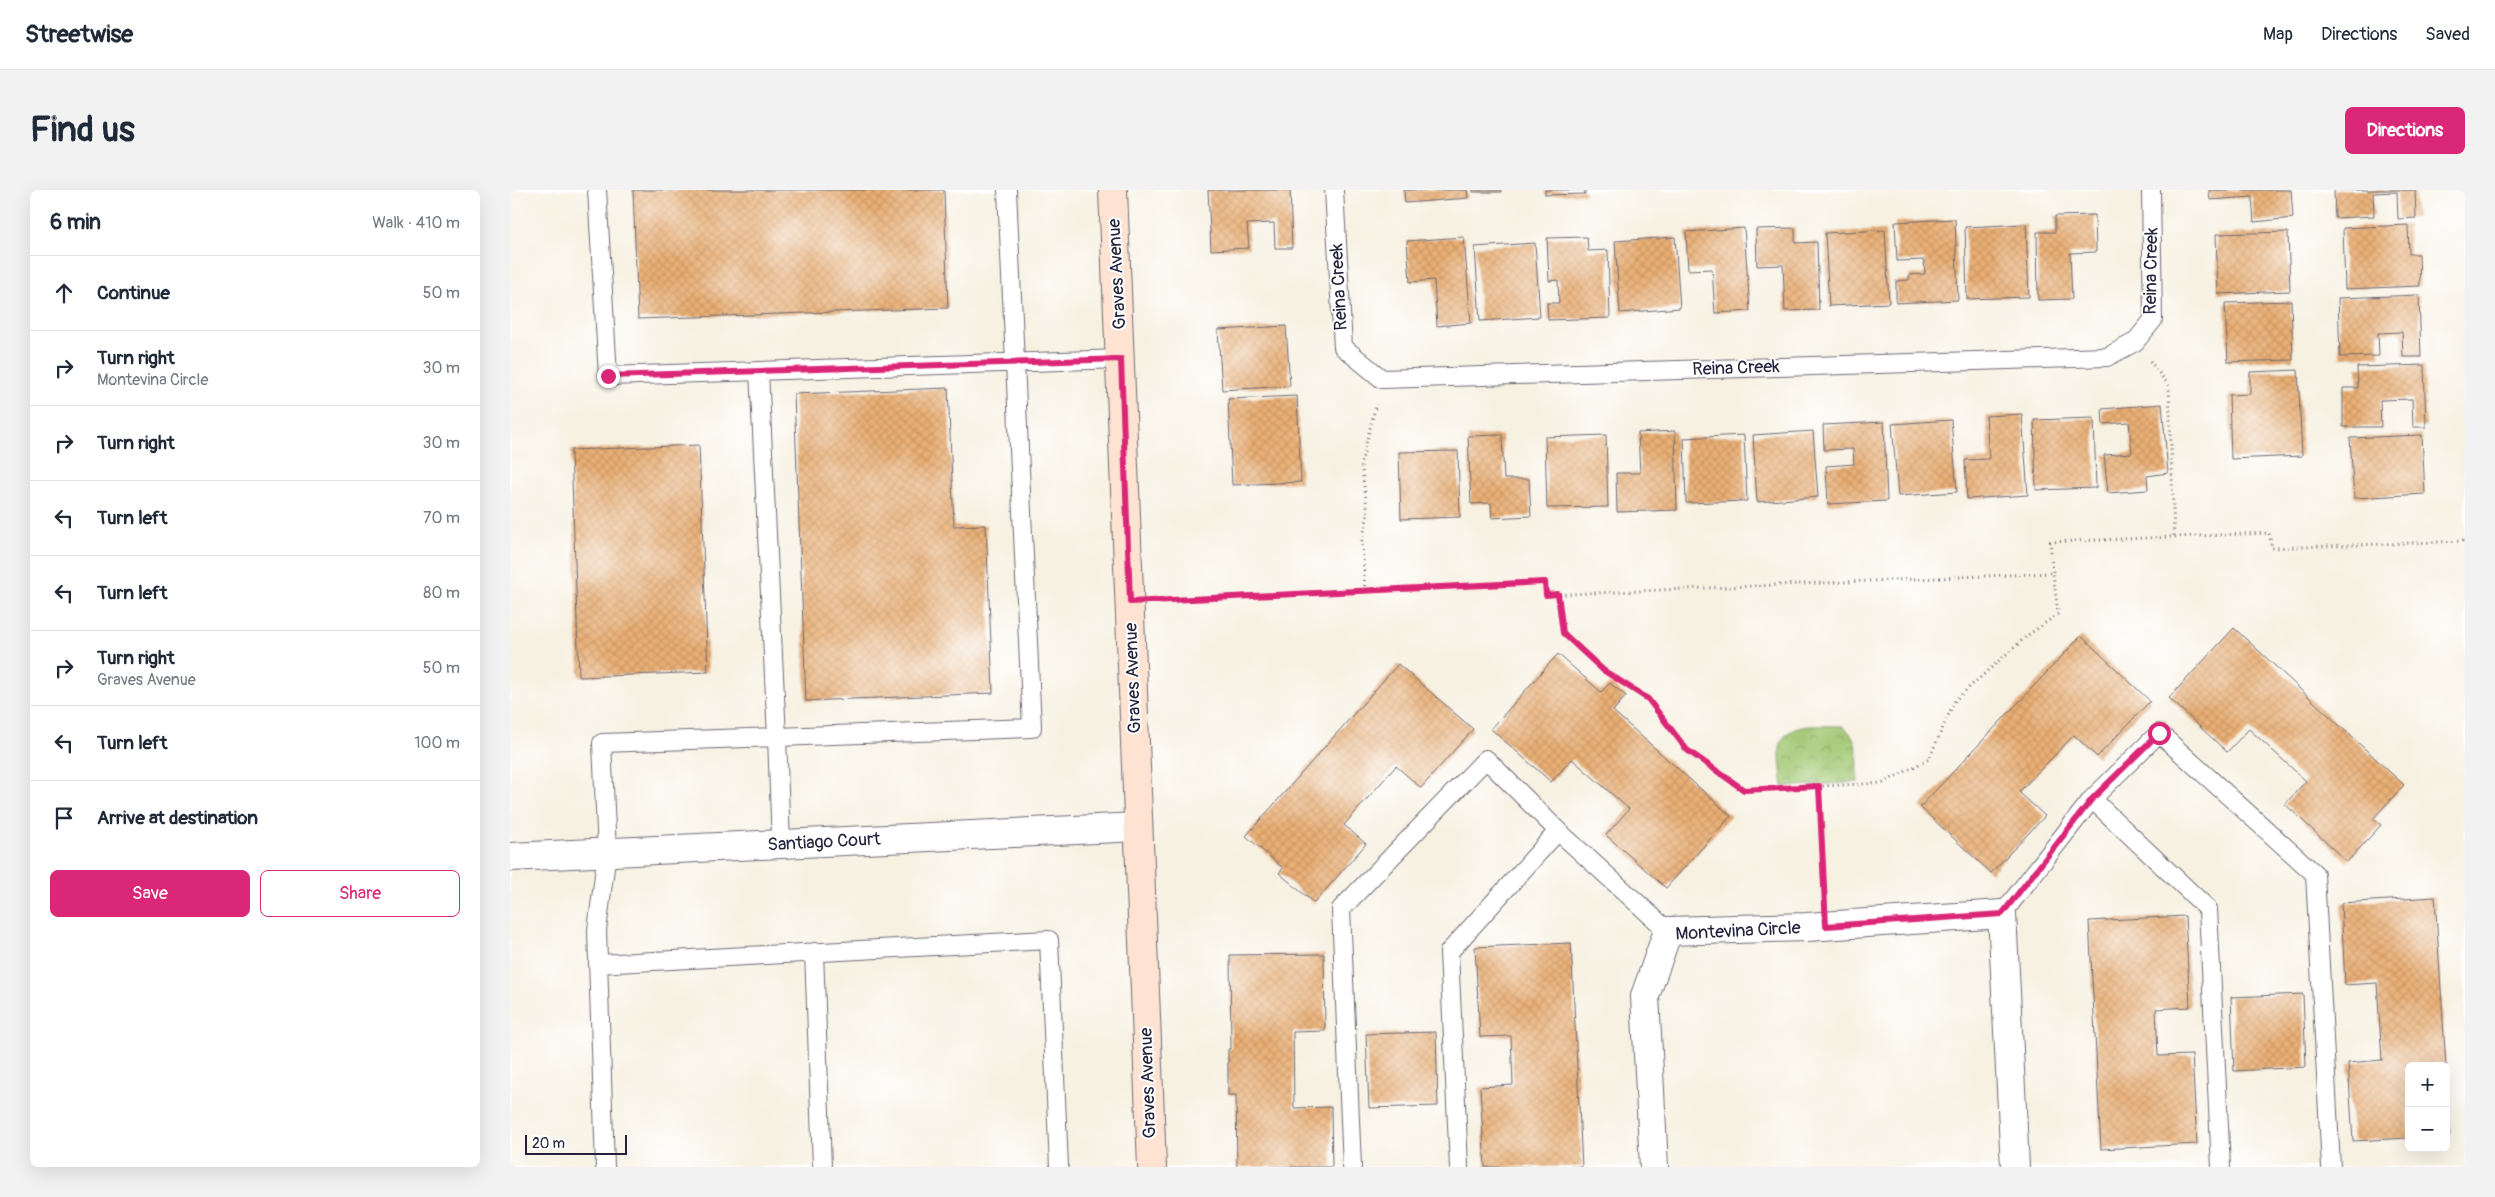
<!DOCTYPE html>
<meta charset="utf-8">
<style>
body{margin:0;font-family:Pangolin,sans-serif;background:#f2f2f3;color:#1f2937}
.controls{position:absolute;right:15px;bottom:15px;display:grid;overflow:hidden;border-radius:8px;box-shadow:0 5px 20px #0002}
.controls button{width:45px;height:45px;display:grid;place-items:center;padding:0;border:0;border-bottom:1px solid #e0e1e3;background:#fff;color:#1f2937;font:25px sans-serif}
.scale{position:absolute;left:15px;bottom:12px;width:102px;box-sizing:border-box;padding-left:5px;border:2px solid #22223b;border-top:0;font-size:14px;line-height:18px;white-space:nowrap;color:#22223b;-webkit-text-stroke:4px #fff;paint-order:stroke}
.stop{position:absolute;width:15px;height:15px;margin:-11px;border:4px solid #db2777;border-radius:50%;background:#fff}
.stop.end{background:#db2777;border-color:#fff;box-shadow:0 1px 5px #0008}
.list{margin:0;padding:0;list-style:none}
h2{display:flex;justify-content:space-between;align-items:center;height:65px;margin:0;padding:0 20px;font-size:21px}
h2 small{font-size:16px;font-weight:400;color:#747a83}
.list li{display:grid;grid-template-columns:32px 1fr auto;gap:15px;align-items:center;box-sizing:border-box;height:75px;padding:0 20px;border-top:1px solid #e0e1e3}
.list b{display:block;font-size:19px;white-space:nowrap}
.list p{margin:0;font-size:16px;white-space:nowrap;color:#747a83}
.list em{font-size:16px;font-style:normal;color:#747a83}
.actions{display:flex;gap:10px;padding:15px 20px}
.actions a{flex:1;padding:11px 0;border:1px solid #db2777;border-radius:8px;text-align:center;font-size:18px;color:#db2777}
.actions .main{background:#db2777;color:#fff}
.icon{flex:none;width:28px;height:28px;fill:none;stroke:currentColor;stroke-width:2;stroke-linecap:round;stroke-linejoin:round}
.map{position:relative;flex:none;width:1955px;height:977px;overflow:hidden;border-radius:8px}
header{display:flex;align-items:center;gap:30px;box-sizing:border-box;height:70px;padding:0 25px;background:#fff;border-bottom:1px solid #e0e1e3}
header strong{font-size:24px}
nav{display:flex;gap:28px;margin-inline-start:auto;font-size:18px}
.intro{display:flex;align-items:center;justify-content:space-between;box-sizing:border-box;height:120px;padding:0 30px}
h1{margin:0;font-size:35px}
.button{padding:12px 22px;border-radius:8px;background:#db2777;color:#fff;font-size:18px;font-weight:700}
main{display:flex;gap:30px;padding:0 30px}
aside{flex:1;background:#fff;border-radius:8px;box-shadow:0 5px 20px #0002}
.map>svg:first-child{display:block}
.park{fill:url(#park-crowns);stroke:#627556}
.building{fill:url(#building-cross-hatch)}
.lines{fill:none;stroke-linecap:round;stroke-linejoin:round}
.lane-casing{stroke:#6d6a75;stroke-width:20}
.street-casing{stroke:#6d6a75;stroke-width:30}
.secondary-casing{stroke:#6d6a75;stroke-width:30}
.path{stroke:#6d6a75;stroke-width:3;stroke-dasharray:1 4;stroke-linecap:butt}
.lane{stroke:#fff;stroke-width:18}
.street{stroke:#fff;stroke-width:28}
.secondary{stroke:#fee3d2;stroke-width:28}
.route{stroke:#db2777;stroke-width:6}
.labels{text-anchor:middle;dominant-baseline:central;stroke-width:4;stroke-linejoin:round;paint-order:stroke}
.street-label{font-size:18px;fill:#22223b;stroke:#fff}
</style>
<header>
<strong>Streetwise</strong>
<nav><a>Map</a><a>Directions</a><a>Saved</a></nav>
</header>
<div class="intro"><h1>Find us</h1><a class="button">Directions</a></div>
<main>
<aside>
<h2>6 min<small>Walk · 410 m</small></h2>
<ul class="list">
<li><svg class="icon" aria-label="ahead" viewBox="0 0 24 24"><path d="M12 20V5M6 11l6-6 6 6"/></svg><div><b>Continue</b></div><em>50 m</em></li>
<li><svg class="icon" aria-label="right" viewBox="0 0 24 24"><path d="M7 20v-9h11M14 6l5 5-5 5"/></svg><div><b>Turn right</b><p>Montevina Circle</p></div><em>30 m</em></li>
<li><svg class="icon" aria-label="right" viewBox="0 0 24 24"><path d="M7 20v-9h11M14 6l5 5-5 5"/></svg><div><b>Turn right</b></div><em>30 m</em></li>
<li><svg class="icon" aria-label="left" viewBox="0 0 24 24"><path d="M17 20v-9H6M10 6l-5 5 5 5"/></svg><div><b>Turn left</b></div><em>70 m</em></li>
<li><svg class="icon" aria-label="left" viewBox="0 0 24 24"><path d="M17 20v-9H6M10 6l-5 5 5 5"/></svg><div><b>Turn left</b></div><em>80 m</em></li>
<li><svg class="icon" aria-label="right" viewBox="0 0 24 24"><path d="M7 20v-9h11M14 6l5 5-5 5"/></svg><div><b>Turn right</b><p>Graves Avenue</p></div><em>50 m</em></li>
<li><svg class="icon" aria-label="left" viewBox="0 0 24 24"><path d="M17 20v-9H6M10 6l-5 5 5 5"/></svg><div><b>Turn left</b></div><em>100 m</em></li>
<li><svg class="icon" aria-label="arrive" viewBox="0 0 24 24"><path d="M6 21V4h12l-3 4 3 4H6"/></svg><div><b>Arrive at destination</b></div></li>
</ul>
<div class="actions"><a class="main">Save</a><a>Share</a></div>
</aside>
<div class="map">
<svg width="1955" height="977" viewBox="0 0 1955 977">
<defs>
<pattern id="park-crowns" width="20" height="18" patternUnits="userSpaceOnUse" patternTransform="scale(1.25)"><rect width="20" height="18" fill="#a2c872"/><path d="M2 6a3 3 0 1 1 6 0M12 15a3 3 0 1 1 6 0" fill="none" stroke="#84a25f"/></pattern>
<pattern id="building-cross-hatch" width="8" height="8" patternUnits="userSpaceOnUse" patternTransform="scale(1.25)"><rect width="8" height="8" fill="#eaaf74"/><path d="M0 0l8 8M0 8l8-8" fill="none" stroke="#c89665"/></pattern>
</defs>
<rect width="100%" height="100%" fill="#fff"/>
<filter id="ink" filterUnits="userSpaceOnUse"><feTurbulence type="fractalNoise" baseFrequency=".02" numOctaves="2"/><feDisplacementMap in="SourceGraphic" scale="10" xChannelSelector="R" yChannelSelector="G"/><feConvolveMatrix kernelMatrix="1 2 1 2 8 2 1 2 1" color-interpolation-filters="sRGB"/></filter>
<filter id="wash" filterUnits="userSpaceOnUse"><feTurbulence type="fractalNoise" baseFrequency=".0096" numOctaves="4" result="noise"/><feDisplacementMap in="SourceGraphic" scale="20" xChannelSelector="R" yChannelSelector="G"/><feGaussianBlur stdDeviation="1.12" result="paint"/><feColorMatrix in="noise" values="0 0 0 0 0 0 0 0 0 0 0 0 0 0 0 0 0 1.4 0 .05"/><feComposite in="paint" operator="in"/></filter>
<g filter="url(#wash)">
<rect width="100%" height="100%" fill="#f7f1e2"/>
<path class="park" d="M1332,536c19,12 15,35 16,56l-75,5c-1,-11 -5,-36 -2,-44 8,-23 43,-16 61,-17z"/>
<g id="blocks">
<path class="building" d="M123,0h311l4,118 -310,11z
M698,0h82l2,58h-17l-1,-25 -27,1 2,24 -38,2z
M894,0h63l1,8 -63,5z
M963,0h28v2h-28z
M1035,0h40v4l-40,1z
M1699,0h82l2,28 -39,4 -2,-25 -42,3z
M1824,0h81l1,28 -18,1 -1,-27 -24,1 1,23 -39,2z
M1585,25l1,37 -26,1 2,46 -34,1 -1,-68h18v-16z
M1445,29l3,81 -62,3v-22l13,-1v-5l16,-1 -1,-14 -27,1 -2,-39z
M1516,34l3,73 -62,2 -2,-72z
M1898,35l1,29h10l1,32 -75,3 -2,-61z
M1234,38l6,83 -35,2 -3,-44 -24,1 -2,-38z
M1285,38v15l22,-1 2,68 -34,1 -2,-46 -26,1 -1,-37z
M1375,40l4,73 -60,3 -4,-73z
M1778,42l2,59 -72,3 -2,-60z
M954,47l7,86 -34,3 -3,-46 -24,2 -3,-41z
M1077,47l1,14 20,-1 2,68 -62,2 -1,-17h12l-1,-23 -9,1 -2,-43z
M1165,47l5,71 -60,5 -5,-72z
M1025,53l5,74 -60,4 -5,-74z
M1909,105l2,62h-18l-1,-25 -24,1 1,23 -39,1 -2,-59z
M1781,111l2,59 -65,2 -3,-59z
M776,136l4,60 -68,4 -4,-60z
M1914,175l2,62h-13l-1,-28 -32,1 1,27h-38v-39h15l-1,-21z
M1788,180l4,86 -71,3 -2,-64 21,-1v-22z
M438,198l6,138 32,-1 7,168 -187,8 -12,-307z
M787,206l4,86 -69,3 -4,-86z
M1652,214l6,69 -21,3 1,14 -40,3 -4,-38 28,-2 -3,-31 -26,2 -1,-15z
M1512,224l6,81 -61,4 -2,-39 24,-1 -3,-43z
M1584,228l2,70 -60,2 -2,-70z
M1441,230l6,72 -59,4 -6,-72z
M1374,232l3,79 -59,3 -2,-38 28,-2 -1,-15 -29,1 -1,-25z
M1165,241l2,79 -60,2 -1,-39h24l-2,-40z
M1303,241l5,66 -61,5 -4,-67z
M992,245l2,44h25l2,37 -39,2 -1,-15 -20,1 -3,-68z
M1096,245l2,72 -61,1 -2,-71z
M1234,245l3,66 -61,2 -2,-65z
M1912,245l3,59 -71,4 -4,-60z
M189,255l9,227 -129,5 -8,-227z
M948,261l2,66 -59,2 -2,-67z
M1724,438l170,157 -31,34 8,6 -34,37 -62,-58 21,-23 -57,-52 -22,23 -58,-54z
M1571,446l69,65 -53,56 -23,-22 -55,57 26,24 -54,57 -71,-66z
M1048,464l43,38 9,-9 16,13 -13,15 118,105 -65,72 -60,-53 23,-26 -57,-50 -21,23 -60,-53z
M888,474l75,65 -52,59 -25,-22 -52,59 22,19 -52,59 -35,-30 4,-5 -37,-32z
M1925,707l11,169h-37v72l-56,3 -5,-78 34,-3 -5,-77 -32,2 -4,-82z
M1675,726l5,91 -34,2 2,47 34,-1 5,89 -96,5 -12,-228z
M1061,753l11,224h-97l-5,-80 33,-2 -2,-49 -31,1 -5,-90z
M814,764l1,77 -32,1 1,76 37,-1 1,60h-95l-1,-72h-8v-46h3l-1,-94z
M1793,804l3,73 -72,4 -3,-74z
M926,842l2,74 -69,2 -3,-74z
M1936,908l4,37 -4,1z"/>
</g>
</g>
<g filter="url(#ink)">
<use href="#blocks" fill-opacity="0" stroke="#6d6a75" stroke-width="1"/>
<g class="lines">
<g class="lane-casing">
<path id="lane" d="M87,0l11,186 513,-17
M824,0l9,157 39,32 725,-22 28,-15 18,-22 -2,-130
M1582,609l67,-66 156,141 16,293
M271,654l-4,-107 255,-9 -25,-538
M1492,724l90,-115 116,110 13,258
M304,762l8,215
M88,774l451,-24 10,227
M95,977l-8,-237 10,-78 -5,-109 175,-6 -18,-366
M842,977l-11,-258 145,-150 72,72
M949,977l-10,-215 109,-121 110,100"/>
</g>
<g class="street-casing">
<path id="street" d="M0,667l628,-30
M1144,977l-9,-171 23,-65 139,-4 195,-13 13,253"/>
</g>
<g class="secondary-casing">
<path id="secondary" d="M603,0l39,977"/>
</g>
<path class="path" d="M1640,171l19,25 5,151
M855,401l-3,-50 6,-27 -7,-50 15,-60
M1048,404l5,39 40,37 45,29 39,51 57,40 139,-7 46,-24 26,-59 73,-65 30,-21 -5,-41
M652,410l383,-18 1,13 507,-22 -3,-31 219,-9 3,15 193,-7
M1309,596l5,109"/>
<use href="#lane" class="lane"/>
<use href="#street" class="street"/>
<use href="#secondary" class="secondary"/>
</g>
</g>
<g class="lines" filter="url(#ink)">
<path class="route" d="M98,186l513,-17 9,243 415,-20 1,13 12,-1 5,39 40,37 45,29 39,51 57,40 75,-4 7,140 176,-12 90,-115 67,-66"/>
</g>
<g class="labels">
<g class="street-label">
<text transform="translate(1641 81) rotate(-89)">Reina Creek</text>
<text transform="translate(607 84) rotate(-93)">Graves Avenue</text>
<text transform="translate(829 97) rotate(-93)">Reina Creek</text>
<text transform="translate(1226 178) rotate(-2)">Reina Creek</text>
<text transform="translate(623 488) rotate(-92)">Graves Avenue</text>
<text transform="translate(314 652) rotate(-3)">Santiago Court</text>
<text transform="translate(1228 741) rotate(-3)">Montevina Circle</text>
<text transform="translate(638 893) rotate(-92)">Graves Avenue</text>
</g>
</g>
</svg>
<div class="controls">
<button>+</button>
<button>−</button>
</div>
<div class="scale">20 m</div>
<div class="stop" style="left:1649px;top:543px"></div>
<div class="stop end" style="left:98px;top:186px"></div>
</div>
</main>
